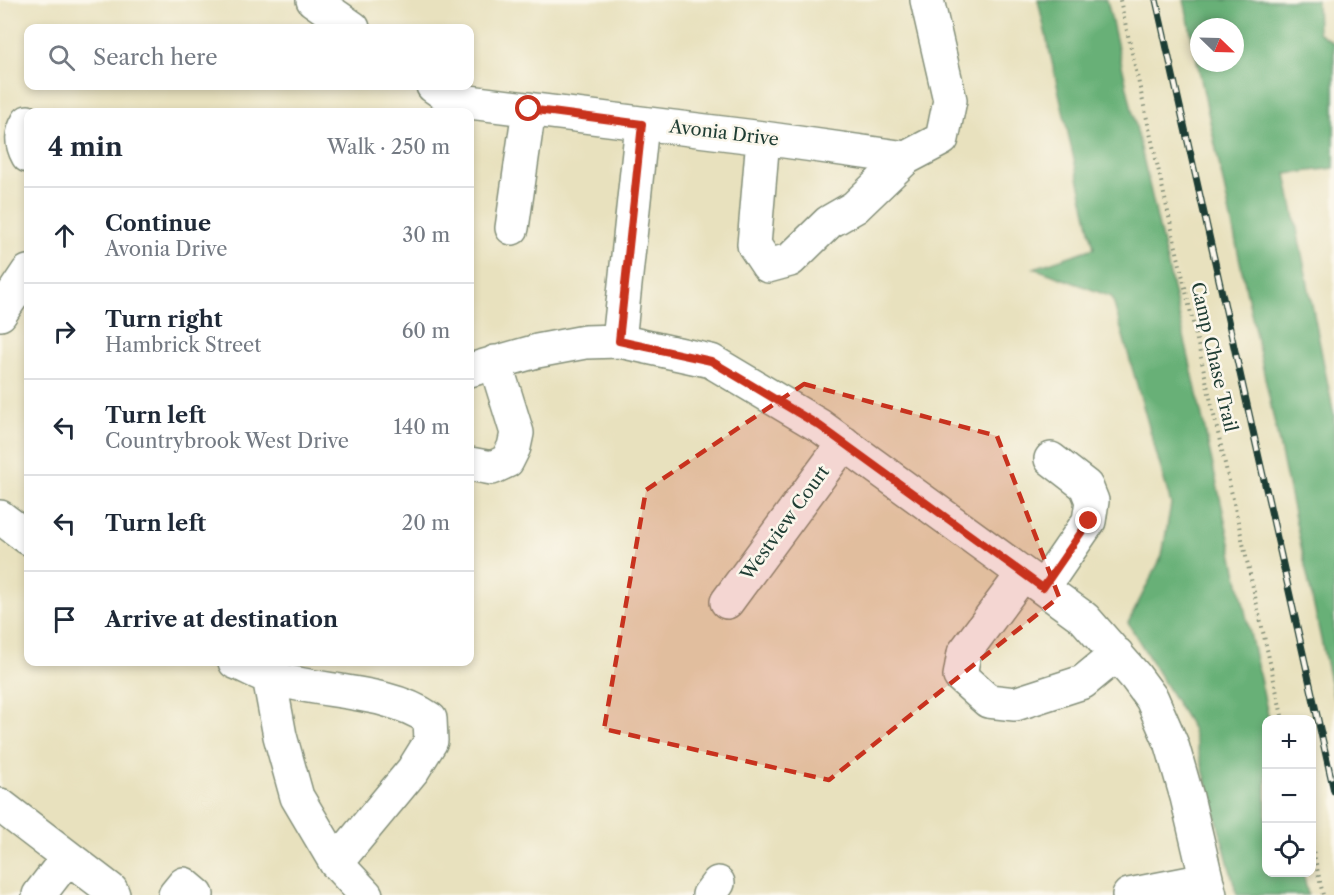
<!DOCTYPE html>
<meta charset="utf-8">
<style>
body{margin:0;font-family:"Libre Caslon Text",serif;background:#f6f6f7;color:#1f2937}
.controls{position:absolute;right:18px;bottom:18px;display:grid;overflow:hidden;border-radius:12px;box-shadow:0 3px 9px #0003}
.controls button{width:54px;height:54px;display:grid;place-items:center;padding:0;border:0;border-bottom:2px solid #e0e1e3;background:#fff;color:#1f2937;font:30px sans-serif}
.compass{position:absolute;left:1190px;top:18px;width:54px;height:54px;border-radius:50%;background:#fff;box-shadow:0 3px 9px #0003;rotate:113deg}
.stop{position:absolute;width:18px;height:18px;margin:-14px;border:4px solid #c8321e;border-radius:50%;background:#fff}
.stop.end{background:#c8321e;border-color:#fff;box-shadow:0 2px 6px #0008}
.list{margin:0;padding:0;list-style:none}
h2{display:flex;justify-content:space-between;align-items:center;height:78px;margin:0;padding:0 24px;font-size:26px}
h2 small{font-size:20px;font-weight:400;color:#747a83}
.list li{display:grid;grid-template-columns:39px 1fr auto;gap:18px;align-items:center;box-sizing:border-box;height:96px;padding:0 24px;border-top:2px solid #e0e1e3}
.list b{display:block;font-size:22px;white-space:nowrap}
.list p{margin:0;font-size:20px;white-space:nowrap;color:#747a83}
.list em{font-size:20px;font-style:normal;color:#747a83}
.icon{flex:none;width:33px;height:33px;fill:none;stroke:currentColor;stroke-width:2;stroke-linecap:round;stroke-linejoin:round}
.map{position:relative;flex:none;width:1334px;height:895px;overflow:hidden}
.search{position:absolute;background:#fff;box-shadow:0 3px 9px #0003;left:24px;top:24px;width:450px;height:66px;display:flex;align-items:center;gap:15px;box-sizing:border-box;padding:0 21px;border-radius:12px;color:#747a83;font-size:22px}
.panel{position:absolute;background:#fff;box-shadow:0 3px 9px #0003;left:24px;top:108px;width:450px;height:558px;border-radius:12px}
.map>svg:first-child{display:block}
.forest{fill:#68b077;stroke:#447656;stroke-width:1.5;fill-rule:evenodd}
.lines{fill:none;stroke-linecap:round;stroke-linejoin:round}
.minor-casing{stroke:#848f79;stroke-width:36}
.path{stroke:#848f79;stroke-width:4;stroke-dasharray:1.5 4.5;stroke-linecap:butt}
.minor{stroke:#fff;stroke-width:33}
.rail-casing{stroke:#1f3d34;stroke-width:7}
.rail{stroke:#fbf7ec;stroke-width:4.5;stroke-dasharray:14;stroke-linecap:butt}
.route{stroke:#c8321e;stroke-width:8}
.marked{fill:#c8321e;fill-opacity:0.2;stroke:#c8321e;stroke-width:4.5;stroke-dasharray:12 8;stroke-linejoin:round}
.labels{text-anchor:middle;dominant-baseline:central;stroke-width:5;stroke-linejoin:round;paint-order:stroke}
.street-label{font-size:18px;fill:#1f3d34;stroke:#fbf7ec}
</style>
<div class="map">
<svg width="1334" height="895" viewBox="0 0 1334 895">
<rect width="100%" height="100%" fill="#fbf7ec"/>
<filter id="ink" filterUnits="userSpaceOnUse"><feTurbulence type="fractalNoise" baseFrequency=".0167" numOctaves="2"/><feDisplacementMap in="SourceGraphic" scale="12" xChannelSelector="R" yChannelSelector="G"/><feConvolveMatrix kernelMatrix="1 2 1 2 8 2 1 2 1" color-interpolation-filters="sRGB"/></filter>
<filter id="wash" filterUnits="userSpaceOnUse"><feTurbulence type="fractalNoise" baseFrequency=".008" numOctaves="4" result="noise"/><feDisplacementMap in="SourceGraphic" scale="24" xChannelSelector="R" yChannelSelector="G"/><feGaussianBlur stdDeviation="1.35" result="paint"/><feColorMatrix in="noise" values="0 0 0 0 0 0 0 0 0 0 0 0 0 0 0 0 0 1.4 0 .05"/><feComposite in="paint" operator="in"/></filter>
<g filter="url(#wash)">
<rect width="100%" height="100%" fill="#e8e1be"/>
<path class="forest" d="M1038,0h69l84,367 78,352 -3,1v152l37,1 5,22h-71l-45,-167 -64,-105 34,-67 9,-52 -59,-207 -78,-29 60,-20z
M1184,0h133l1,32 16,11v125l-48,6 48,241v285zM1199,27h36v36h-36z"/>
</g>
<g filter="url(#ink)">
<g class="lines">
<g class="minor-casing">
<path id="minor" d="M313,0l40,28
M433,86l20,14 310,38 143,20 36,-19 8,-39 -23,-100
M28,122c-7,12 -7,21 0,34
M763,138l-9,107 14,21 22,-6 39,-38 26,-15 51,-49
M512,228l17,-119
M0,314l28,-42
M619,341l23,-217
M470,370l67,-19 48,-9 34,-1 92,20 109,65 264,192 51,58 17,23 20,46 15,52 23,98
M470,464l22,4 15,-7 7,-14 3,-14 -22,-71
M0,517l28,21
M1023,574l-59,79 -4,23 28,25 27,3 68,-22 34,-28
M1043,588l46,-67 3,-20 -6,-15 -35,-27
M727,602l117,-159
M235,662c11,4 22,11 34,15 49,16 119,12 161,42l1,22 -18,29 -77,93
M271,662l-2,15 11,59 17,61 39,66 30,32
M0,805l111,85 2,5
M39,895l29,-38
M175,895l9,-11 13,11
M709,895l9,-12
M1129,895l77,-15"/>
</g>
<path class="path" d="M1120,0l163,720
M1312,846l11,49"/>
<use href="#minor" class="minor"/>
<g class="rail-casing">
<path id="rail" d="M1156,0l178,791"/>
</g>
<use href="#rail" class="rail"/>
</g>
</g>
<g class="lines" filter="url(#ink)">
<path class="route" d="M529,109l113,15 -23,217 92,20 109,65 223,162 46,-67"/>
</g>
<path class="marked" d="M804,384l193,52 62,161 -230,183 -225,-51 42,-239z"/>
<g class="labels">
<g class="street-label">
<text transform="translate(724 133) rotate(7)">Avonia Drive</text>
<text transform="translate(1214 357) rotate(77)">Camp Chase Trail</text>
<text transform="translate(785 523) rotate(-54)">Westview Court</text>
</g>
</g>
</svg>
<div class="controls">
<button>+</button>
<button>−</button>
<button><svg class="icon" aria-label="locate" viewBox="0 0 24 24"><circle cx="12" cy="12" r="6"/><path d="M12 2v4M12 18v4M2 12h4M18 12h4"/></svg></button>
</div>
<svg class="compass" viewBox="-18 -18 36 36"><path d="M0-13l5 13h-10z" fill="#e53935"/><path d="M0 13l5-13h-10z" fill="#747a83"/></svg>
<div class="stop" style="left:529px;top:109px"></div>
<div class="stop end" style="left:1089px;top:521px"></div>
<div class="search"><svg class="icon" aria-label="search" viewBox="0 0 24 24"><circle cx="10" cy="10" r="6"/><path d="M15 15l6 6"/></svg>Search here</div>
<section class="panel">
<h2>4 min<small>Walk · 250 m</small></h2>
<ul class="list">
<li><svg class="icon" aria-label="ahead" viewBox="0 0 24 24"><path d="M12 20V5M6 11l6-6 6 6"/></svg><div><b>Continue</b><p>Avonia Drive</p></div><em>30 m</em></li>
<li><svg class="icon" aria-label="right" viewBox="0 0 24 24"><path d="M7 20v-9h11M14 6l5 5-5 5"/></svg><div><b>Turn right</b><p>Hambrick Street</p></div><em>60 m</em></li>
<li><svg class="icon" aria-label="left" viewBox="0 0 24 24"><path d="M17 20v-9H6M10 6l-5 5 5 5"/></svg><div><b>Turn left</b><p>Countrybrook West Drive</p></div><em>140 m</em></li>
<li><svg class="icon" aria-label="left" viewBox="0 0 24 24"><path d="M17 20v-9H6M10 6l-5 5 5 5"/></svg><div><b>Turn left</b></div><em>20 m</em></li>
<li><svg class="icon" aria-label="arrive" viewBox="0 0 24 24"><path d="M6 21V4h12l-3 4 3 4H6"/></svg><div><b>Arrive at destination</b></div></li>
</ul>
</section>
</div>
